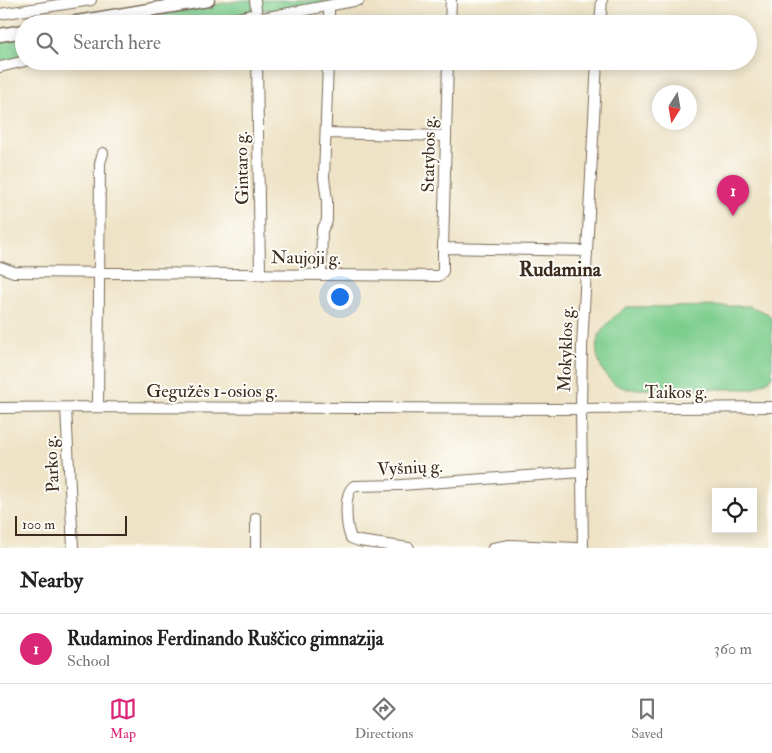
<!DOCTYPE html>
<meta charset="utf-8">
<style>
body{margin:0;font-family:"IM FELL Double Pica",serif;background:#f2f2f2;color:#222}
.controls{position:absolute;right:15px;bottom:15px;display:grid;overflow:hidden;border-radius:0px;box-shadow:0 2px 12px #0003}
.controls button{width:45px;height:45px;display:grid;place-items:center;padding:0;border:0;border-bottom:1px solid #e0e0e0;background:#fff;color:#222;font:25px sans-serif}
.compass{position:absolute;left:652px;top:85px;width:45px;height:45px;border-radius:50%;background:#fff;box-shadow:0 2px 12px #0003;rotate:191deg}
.scale{position:absolute;left:15px;bottom:12px;width:112px;box-sizing:border-box;padding-left:5px;border:2px solid #3b2a1e;border-top:0;font-size:14px;line-height:18px;white-space:nowrap;color:#3b2a1e;-webkit-text-stroke:4px #fdfcf7;paint-order:stroke}
.you{position:absolute;left:339px;top:296px;width:18px;height:18px;margin:-12px;border:4px solid #fff;border-radius:50%;background:#1a73e8;box-shadow:0 0 0 8px #1a73e833}
.badge{display:grid;place-items:center;width:32px;height:32px;border-radius:50%;background:#db2777;color:#fff;font-size:16px;font-weight:700}
.pin{position:absolute;translate:-50% -41px;filter:drop-shadow(0 1px 2px #0008)}
.pin::after{content:'';position:absolute;top:26px;width:18px;height:15px;background:inherit;clip-path:polygon(0 0,100% 0,50% 100%)}
.list{margin:0;padding:0;list-style:none}
h2{display:flex;justify-content:space-between;align-items:center;height:65px;margin:0;padding:0 20px;font-size:21px}
h2 small{font-size:16px;font-weight:400;color:#767676}
.list li{display:grid;grid-template-columns:32px 1fr auto;gap:15px;align-items:center;box-sizing:border-box;height:70px;padding:0 20px;border-top:1px solid #e0e0e0}
.list b{display:block;font-size:19px;white-space:nowrap}
.list p{margin:0;font-size:16px;white-space:nowrap;color:#767676}
.list em{font-size:16px;font-style:normal;color:#767676}
.icon{flex:none;width:28px;height:28px;fill:none;stroke:currentColor;stroke-width:2;stroke-linecap:round;stroke-linejoin:round}
.map{position:relative;flex:none;width:772px;height:548px;overflow:hidden}
.search{position:absolute;background:#fff;box-shadow:0 2px 12px #0003;left:15px;right:15px;top:15px;height:55px;display:flex;align-items:center;gap:12px;box-sizing:border-box;padding:0 18px;border-radius:28px;color:#767676;font-size:19px}
.sheet{height:135px;background:#fff}
nav{display:flex;justify-content:space-around;align-items:center;box-sizing:border-box;height:70px;border-top:1px solid #e0e0e0;background:#fff;font-size:14px;color:#767676}
nav a{display:grid;justify-items:center;gap:2px}
nav .on{color:#db2777}
.map>svg:first-child{display:block}
.green{fill:#7dcd8d;stroke:#5c7c56}
.lines{fill:none;stroke-linecap:round;stroke-linejoin:round}
.minor-casing{stroke:#7a6b59;stroke-width:12}
.major-casing{stroke:#7a6b59;stroke-width:15}
.minor{stroke:#fff;stroke-width:10}
.major{stroke:#fff;stroke-width:12}
.labels{text-anchor:middle;dominant-baseline:central;stroke-width:4;stroke-linejoin:round;paint-order:stroke}
.street-label{font-size:18px;fill:#3b2a1e;stroke:#fdfcf7}
.quarter-label{font-size:20px;font-weight:bold;fill:#3b2a1e;stroke:#fdfcf7}
</style>
<div class="map">
<svg width="772" height="548" viewBox="0 0 772 548">
<rect width="100%" height="100%" fill="#fdfcf7"/>
<filter id="ink" filterUnits="userSpaceOnUse"><feTurbulence type="fractalNoise" baseFrequency=".02" numOctaves="2"/><feDisplacementMap in="SourceGraphic" scale="10" xChannelSelector="R" yChannelSelector="G"/><feConvolveMatrix kernelMatrix="1 2 1 2 8 2 1 2 1" color-interpolation-filters="sRGB"/></filter>
<filter id="wash" filterUnits="userSpaceOnUse"><feTurbulence type="fractalNoise" baseFrequency=".0096" numOctaves="4" result="noise"/><feDisplacementMap in="SourceGraphic" scale="20" xChannelSelector="R" yChannelSelector="G"/><feGaussianBlur stdDeviation="1.12" result="paint"/><feColorMatrix in="noise" values="0 0 0 0 0 0 0 0 0 0 0 0 0 0 0 0 0 1.4 0 .05"/><feComposite in="paint" operator="in"/></filter>
<g filter="url(#wash)">
<rect width="100%" height="100%" fill="#eee3c6"/>
<path class="green" d="M243,0h94l-54,11 -21,-1 -69,14h-92z
M24,37v21l-24,5v-22z
M749,306l18,7 5,6v57l-3,4 -16,9h-126c-4,-2 -10,-3 -14,-6 -12,-10 -21,-32 -14,-47 6,-12 17,-21 27,-29z"/>
</g>
<g filter="url(#ink)">
<g class="lines">
<g class="minor-casing">
<path id="minor" d="M255,0l2,19
M0,14l91,-14
M257,19l102,-19
M208,24l49,-10
M329,24v-18
M450,24l1,-24
M600,24l2,-24
M257,61l3,212
M0,67l25,-6
M326,133l119,3
M103,153l-3,10 -2,244 483,2 191,-2
M443,248l5,-187
M0,267l14,5 424,4 3,-2 2,-3v-23l144,3
M321,274l1,-44 5,-9v-21l-3,-22 4,-117
M0,408l98,-1
M66,408l7,140
M256,548v-30
M409,548l-50,-7 -8,-3c-5,-11 -8,-45 3,-52l47,-1 181,-13
M493,548l17,-3 66,3
M583,548l-2,-139 1,-62 15,-286"/>
</g>
<g class="major-casing">
<path id="major" d="M65,24l143,-24
M0,35l24,-4"/>
</g>
<use href="#minor" class="minor"/>
<use href="#major" class="major"/>
</g>
</g>
<g class="labels">
<g class="street-label">
<text transform="translate(429 154) rotate(-89)">Statybos g.</text>
<text transform="translate(242 168) rotate(-91)">Gintaro g.</text>
<text transform="translate(306 258) rotate(1)">Naujoji g.</text>
<text transform="translate(566 349) rotate(-88)">Mokyklos g.</text>
<text x="212" y="391">Gegužės 1-osios g.</text>
<text x="676" y="392">Taikos g.</text>
<text transform="translate(52 464) rotate(-93)">Parko g.</text>
<text transform="translate(410 468) rotate(-3)">Vyšnių g.</text>
</g>
<g class="quarter-label">
<text x="560" y="269">Rudamina</text>
</g>
</g>
</svg>
<div class="controls">
<button><svg class="icon" aria-label="locate" viewBox="0 0 24 24"><circle cx="12" cy="12" r="6"/><path d="M12 2v4M12 18v4M2 12h4M18 12h4"/></svg></button>
</div>
<svg class="compass" viewBox="-18 -18 36 36"><path d="M0-13l5 13h-10z" fill="#e53935"/><path d="M0 13l5-13h-10z" fill="#767676"/></svg>
<div class="scale">100 m</div>
<div class="you"></div>
<div class="pin badge" style="left:733px;top:216px">1</div>
<div class="search"><svg class="icon" aria-label="search" viewBox="0 0 24 24"><circle cx="10" cy="10" r="6"/><path d="M15 15l6 6"/></svg>Search here</div>
</div>
<section class="sheet">
<h2>Nearby<small></small></h2>
<ul class="list">
<li><span class="badge">1</span><div><b>Rudaminos Ferdinando Ruščico gimnazija</b><p>School</p></div><em>360 m</em></li>
</ul>
</section>
<nav>
<a class="on"><svg class="icon" aria-label="map" viewBox="0 0 24 24"><path d="M3 6l6-2 6 2 6-2v14l-6 2-6-2-6 2zM9 4v14M15 6v14"/></svg>Map</a>
<a><svg class="icon" aria-label="directions" viewBox="0 0 24 24"><path d="M12 3l9 9-9 9-9-9zM9 14v-3h6M13 9l2 2-2 2"/></svg>Directions</a>
<a><svg class="icon" aria-label="saved" viewBox="0 0 24 24"><path d="M7 4h10v16l-5-4-5 4z"/></svg>Saved</a>
</nav>
